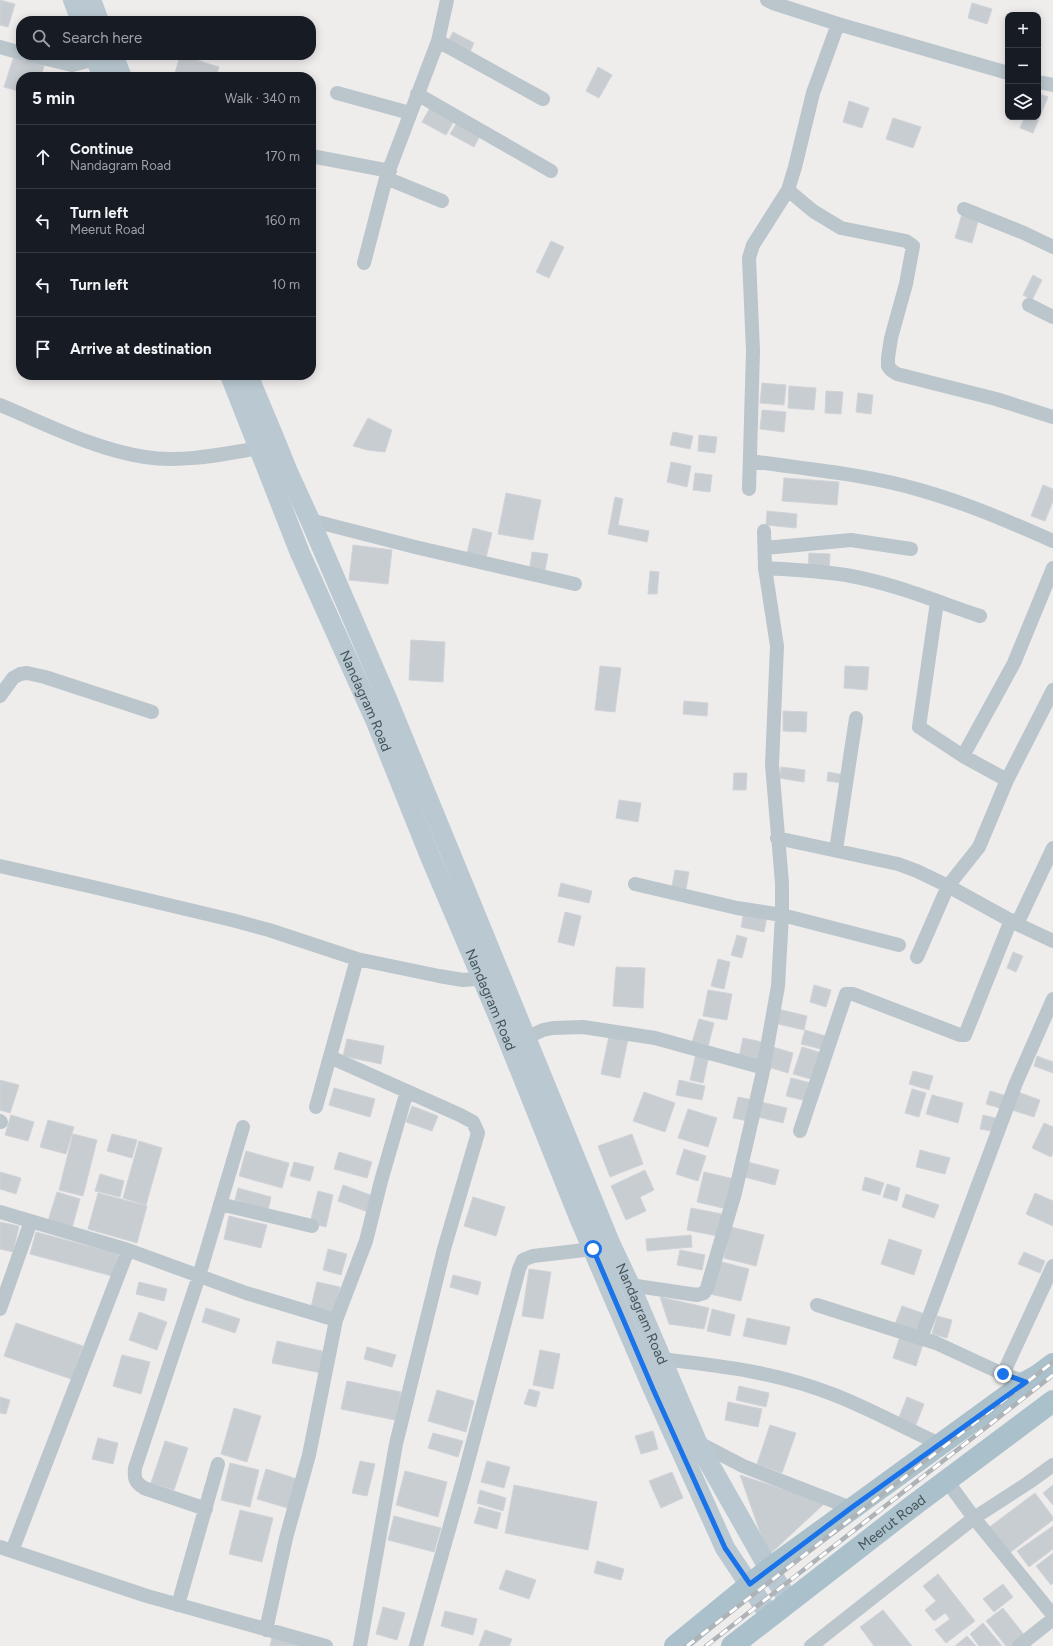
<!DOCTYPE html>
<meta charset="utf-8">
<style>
body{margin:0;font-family:Figtree,sans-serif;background:#242831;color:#f1f3f6}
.controls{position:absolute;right:12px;top:12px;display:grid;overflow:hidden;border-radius:8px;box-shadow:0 2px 10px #0003}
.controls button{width:36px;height:36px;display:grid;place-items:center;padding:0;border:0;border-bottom:1px solid #363941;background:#171b24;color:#f1f3f6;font:20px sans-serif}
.stop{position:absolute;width:12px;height:12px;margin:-9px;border:3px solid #1a73e8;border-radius:50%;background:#fff}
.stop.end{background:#1a73e8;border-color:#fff;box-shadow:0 1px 4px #0008}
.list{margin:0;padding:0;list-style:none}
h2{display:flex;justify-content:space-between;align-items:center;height:52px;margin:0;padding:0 16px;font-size:17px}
h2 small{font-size:13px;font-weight:400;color:#9ea1a6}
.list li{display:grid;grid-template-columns:26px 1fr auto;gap:12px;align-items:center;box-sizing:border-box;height:64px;padding:0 16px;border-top:1px solid #363941}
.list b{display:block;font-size:15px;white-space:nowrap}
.list p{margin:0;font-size:13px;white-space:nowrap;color:#9ea1a6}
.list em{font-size:13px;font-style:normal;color:#9ea1a6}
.icon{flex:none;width:22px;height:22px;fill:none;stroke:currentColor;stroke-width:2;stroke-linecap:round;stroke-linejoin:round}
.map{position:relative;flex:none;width:1053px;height:1646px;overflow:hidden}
.search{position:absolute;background:#171b24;box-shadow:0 2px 10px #0003;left:16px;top:16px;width:300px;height:44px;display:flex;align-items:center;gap:10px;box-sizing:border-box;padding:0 14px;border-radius:16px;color:#9ea1a6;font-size:15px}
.panel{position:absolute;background:#171b24;box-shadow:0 2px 10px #0003;left:16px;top:72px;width:300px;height:308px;border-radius:16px}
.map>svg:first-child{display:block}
.building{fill:#c8cdd1;stroke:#d0d3d8}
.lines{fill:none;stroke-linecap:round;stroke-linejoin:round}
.street{stroke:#bac6cc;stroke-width:14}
.secondary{stroke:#b9c8d1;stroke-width:20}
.primary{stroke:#aac1cc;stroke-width:22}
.rail-casing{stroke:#aeb3b7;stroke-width:4.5}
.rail{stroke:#fff;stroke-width:3;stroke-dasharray:9;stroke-linecap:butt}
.route{stroke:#1a73e8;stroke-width:5}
.labels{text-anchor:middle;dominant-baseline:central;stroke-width:3;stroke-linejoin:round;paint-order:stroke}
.street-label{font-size:14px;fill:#445359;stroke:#fff}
</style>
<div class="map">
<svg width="1053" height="1646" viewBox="0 0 1053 1646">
<rect width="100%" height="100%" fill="#efecec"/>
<path class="building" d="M0,0l15,4 -7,23 -8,-2z
M972,3l20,6 -5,15 -19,-6z
M453,32l21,11 -5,11 -22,-11z
M180,55l39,12 -3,10h-42z
M14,56l30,10 -3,11h-20v15l-17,-5z
M598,67l14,8 -13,23 -13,-7z
M1038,93l10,4 -15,36 -13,-5 5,-11h13z
M849,101l20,7 -7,20 -19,-6z
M431,106l24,13 -9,16 -24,-13z
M893,118l28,9 -8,21 -27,-9z
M458,121l23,13 -7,13 -24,-13z
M962,214l17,4 -7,25 -17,-5z
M551,241l13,6 -15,31 -13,-6z
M1033,275l9,5 -10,20 -9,-5z
M762,383l24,2 -2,20 -24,-2z
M789,386l27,2 -2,22 -26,-2z
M826,391l17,1 -2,22 -16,-1z
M858,393l15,2 -2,19 -15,-2z
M762,410l24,2 -2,20 -24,-3z
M368,418l24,12 -7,22 -18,-2 -14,-4z
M673,432l20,4 -3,13 -20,-4z
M699,435l18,2 -2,16 -17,-2z
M671,462l20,4 -4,21 -20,-5z
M695,473l17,2 -2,17 -17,-2z
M784,478l55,4 -2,23 -55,-4z
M1043,485l10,4v12l-8,20 -14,-5z
M506,493l35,7 -8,40 -35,-6z
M615,497l8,2 -5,26 31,6 -2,11 -39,-8z
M767,511l30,3 -1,14 -30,-3z
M473,528l19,5 -6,25 -19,-5z
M353,545l39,5 -4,34 -39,-4z
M532,552l16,2 -4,21 -15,-3z
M809,553l21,1 -1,18 -21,-1z
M650,571l9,1 -2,22h-9z
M411,640l34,2 -2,40 -34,-2z
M600,666l21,2 -6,44 -20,-2z
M845,666l24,1 -2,23 -23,-2z
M684,701l24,2 -1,13 -24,-2z
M783,711l24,1 -1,20 -23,-1z
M781,767l24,3 -1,12 -25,-4z
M828,772l16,3 -1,8 -16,-2z
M734,773h13l-1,17h-13z
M619,800l22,3 -3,19 -22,-4z
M675,870l14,2 -4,22 -14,-2z
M561,883l31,8 -3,12 -31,-7z
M565,912l16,4 -7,30 -16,-4z
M744,912l23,4 -3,16 -23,-5z
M737,935l10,3 -5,20 -11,-3z
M1013,952l10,4 -7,16 -9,-4z
M718,959l12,3 -6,27 -13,-3z
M616,967l29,1 -2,40 -30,-2z
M814,985l17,5 -5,17 -16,-5z
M708,990l24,4 -5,26 -24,-4z
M778,1009l29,7 -3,14 -30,-7z
M699,1019l15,4 -7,28 -16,-5z
M805,1030l24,7 -4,13 -24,-6z
M609,1036l19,3 -8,39 -19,-4z
M743,1038l19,4 -4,19 -19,-4z
M347,1039l37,7 -3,18 -38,-8z
M773,1047l20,6 -5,20 -20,-6z
M802,1047l20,6 -8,27 -21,-6z
M696,1053l13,3 -6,27 -13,-3z
M1037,1056l16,6v11l-19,-7z
M913,1071l20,5 -4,14 -20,-6z
M791,1078l20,5 -4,18 -21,-5z
M0,1080l19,5 -9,28 -10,-3z
M679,1080l26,6 -3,14 -26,-5z
M334,1088l41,11 -5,18 -41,-12z
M912,1089l14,4 -7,24 -14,-4z
M990,1091l17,5 -4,13 -17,-5z
M1015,1091l25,9 -6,17 -25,-8z
M644,1092l31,11 -10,29 -32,-11z
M932,1095l31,8 -5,20 -32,-9z
M738,1097l15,3 -5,21 -15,-3z
M761,1102l26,6 -4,15 -25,-6z
M412,1106l26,10 -6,15 -26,-9z
M688,1109l29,9 -9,29 -30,-9z
M11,1115l23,7 -6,19 -23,-6z
M983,1115l16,4 -2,13 -17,-3z
M48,1120l26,7 -8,27 -26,-7z
M1044,1123l9,4v26l-2,4 -19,-9z
M73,1134l24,6 -14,56 -24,-6z
M112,1134l25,6 -5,18 -25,-7z
M632,1134l11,30 -33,13 -12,-31z
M139,1141l23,7 -16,57 -23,-7z
M684,1149l22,7 -8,25 -22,-7z
M920,1150l30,8 -5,16 -29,-7z
M246,1151l43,12 -7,25 -43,-12z
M339,1152l33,10 -5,16 -33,-9z
M294,1162l20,5 -4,14 -20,-5z
M748,1162l31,8 -4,15 -31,-8z
M645,1170l9,20 -14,7 6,14 -20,9 -15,-34z
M0,1172l21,6 -5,16 -16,-5z
M704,1172l30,7 -7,30 -30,-7z
M100,1174l24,7 -4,16 -25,-6z
M865,1177l19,6 -4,12 -18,-5z
M887,1184l13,4 -3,13 -14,-4z
M343,1185l30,11 -5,16 -30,-11z
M238,1188l33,9 -3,13 -33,-10z
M318,1191l15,4 -7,32 -16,-4z
M57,1192l23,7 -8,29 -24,-7z
M98,1193l49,13 -10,37 -49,-14z
M1035,1193l18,8v25l-27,-12z
M906,1194l33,11 -5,13 -32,-11z
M473,1197l32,10 -9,29 -32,-10z
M691,1208l31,6 -5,22 -30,-6z
M229,1216l38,9 -6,23 -37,-9z
M0,1222l19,4 -6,26 -13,-3z
M731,1227l33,8 -8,31 -32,-8z
M36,1232l82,22 -6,22 -82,-22z
M691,1235l1,12 -45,4 -1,-12z
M889,1239l33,11 -8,25 -33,-11z
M328,1249l19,5 -6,21 -18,-5z
M680,1250l25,5 -3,15 -25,-5z
M1024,1252l21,9 -5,12 -22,-9z
M718,1261l31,8 -8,32 -31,-7z
M529,1269l22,3 -8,47 -21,-3z
M453,1275l28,7 -3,13 -28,-8z
M139,1282l28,7 -3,12 -28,-7z
M317,1282l23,5 -6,25 -23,-5z
M660,1297l49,11 -5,21 -35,-5z
M902,1306l26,9 -8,21 -26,-9z
M206,1308l34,11 -5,14 -33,-11z
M712,1309l23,6 -5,21 -23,-5z
M139,1312l28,10 -10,28 -28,-10z
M937,1316l15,4 -5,18 -15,-4z
M747,1318l43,9 -4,18 -43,-9z
M16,1323l67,23 -12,33 -67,-23z
M901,1333l23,8 -8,25 -23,-8z
M277,1341l49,11 -5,21 -49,-10z
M367,1347l29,8 -4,12 -28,-8z
M540,1350l20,4 -7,35 -20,-4z
M122,1355l28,7 -9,32 -28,-8z
M347,1381l54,11 -6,28 -54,-11z
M739,1386l30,7 -3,14 -30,-7z
M529,1389l11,3 -4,15 -12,-3z
M437,1390l37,11 -8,31 -38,-11z
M0,1397l10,3 -4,14 -6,-1z
M907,1397l17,7 -9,23 -17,-7z
M728,1402l34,7 -4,18 -33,-7z
M234,1408l27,8 -14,46 -26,-8z
M770,1425l26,8 -14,40 -25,-9z
M653,1431l5,18 -17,5 -6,-18z
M433,1433l30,8 -5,16 -30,-9z
M98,1438l20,5 -5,21 -21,-5z
M165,1441l23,7 -14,42 -23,-7z
M360,1461l15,3 -8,32 -15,-3z
M487,1461l23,6 -6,21 -23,-6z
M230,1463l29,7 -9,37 -29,-7z
M266,1469l34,11 -9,29 -34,-10z
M405,1471l42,11 -9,35 -42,-12z
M672,1472l11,26 -22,10 -12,-27z
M740,1475l85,28 -55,51 -4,-5z
M514,1485l83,17 -9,48 -83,-17z
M1053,1485v20l-10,-12z
M480,1490l26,8 -3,13 -26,-8z
M1035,1493l18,24v3l-45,34 -20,-26z
M479,1507l22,6 -4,16 -23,-6z
M240,1510l33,8 -11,44 -33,-8z
M394,1516l47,12 -7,24 -46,-12z
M1053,1526v23l-24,18 -12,-16z
M1053,1553v30l-2,2 -15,-19z
M597,1561l27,8 -3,11 -27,-7z
M506,1570l30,10 -7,19 -30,-10z
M938,1574l37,47 -29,22 -11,-13 15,-11 -5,-6 -11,8 -9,-11 11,-9 -13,-15z
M1003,1584l10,13 -19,15 -11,-13z
M383,1607l22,6 -8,27 -21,-6z
M1003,1608l22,28 -13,10h-6l-20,-25z
M883,1610l29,36h-38l-14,-19z
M445,1611l32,8 -4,16 -32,-9z
M983,1623l19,23h-23l-9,-12z
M485,1630l27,9 -3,7h-30z
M967,1636l9,10h-21z
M272,1637l28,6 -1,3h-29z"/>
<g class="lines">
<path class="street" d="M767,0l6,3 65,21 170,49
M438,41l105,58
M0,47l21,6
M30,55l42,10 24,-6
M1038,82l15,3
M337,93l73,20
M417,94l134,77
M311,156l79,15
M386,178l56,23
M788,190l25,21 28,17 65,13 7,5 -7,38 -15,54 -3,20v8l3,4 6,4 99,25 57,18
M964,209l60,24 29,14
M364,263l22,-85 52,-137 9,-41
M1029,305l24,12
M0,405c46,19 96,45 145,52 38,6 78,-3 115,-9
M750,461c55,8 117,13 170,29 46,13 90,32 133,51
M749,489l4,-138 -4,-93 4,-13 35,-55 7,-23 18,-74 25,-69
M310,520l105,27 160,37
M765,548l86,-8 60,9
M765,568c29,2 58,3 86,8 44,8 87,26 129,40
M937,602l-18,125 44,29 44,24
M0,696l13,-18 7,-4 7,-1 18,4 107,35
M963,756l51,-93 39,-95
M777,838l121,26 19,7 31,15 69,38 36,17
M836,850l20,-132
M0,866l93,21 139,33 37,10 88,29 82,17 24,4 26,-2
M635,884l102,24 45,7 117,30
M1017,924l36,-76
M917,957l31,-71 31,-39 28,-67 46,-90
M517,1042l26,-12 10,-2 30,-1 72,11 109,30
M330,1057l130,58 13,7 5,11 -34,116 -48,195 -36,202
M316,1107l41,-148
M0,1121l1,1
M800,1131l46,-137h7l107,41h5l46,-115
M220,1204l92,22
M0,1212l128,38 118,43 90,27
M630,1285l67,10 7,-2 3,-5 28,-95 27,-117 16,-90 4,-71v-32l-10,-118 5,-119 -12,-78 -1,-37
M817,1305l119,38 67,31 23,8
M0,1309l31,-88
M921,1338l95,-255 37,-84
M662,1359c59,7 114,13 170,35 37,14 72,34 108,50
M1003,1374l50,-108
M697,1442l46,24 108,42
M947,1481l27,37 79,97
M206,1509l-62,-21c-9,-6 -10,-9 -9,-20l64,-192 44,-149
M0,1547l147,49 179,50
M12,1551l116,-301
M178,1605l40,-141
M266,1630l20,-92 23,-83 27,-135 30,-79 15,-60 26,-90
M416,1646l48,-170 55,-207 4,-9 10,-4 60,-7
M811,1646l163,-128 54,-35 25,-18
M1019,1646l34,-27"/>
<g class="secondary">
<path d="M73,0l8,21"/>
<path d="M91,0l8,21"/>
<path d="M94,55l9,22"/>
<path d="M113,55l9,22"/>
<path id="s1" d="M230,375l70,178 76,169 55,137 70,164 79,197 73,169 72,159 45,68"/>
<path id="s2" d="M248,375l28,67 12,30 22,48 78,181 223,544 19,40 67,157 72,127 20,32"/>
</g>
<g class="primary">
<path d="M675,1646l94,-77 257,-187 11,-6 16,-12"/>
<path id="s3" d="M732,1646l178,-138 143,-107"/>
</g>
<g class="rail-casing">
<path id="rail" d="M687,1646l366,-284
M706,1646l347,-271"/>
</g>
<use href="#rail" class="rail"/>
</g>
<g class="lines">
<path class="route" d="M593,1249l60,140 72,159 25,36 101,-76 175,-126 -23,-8"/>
</g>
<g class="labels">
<g class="street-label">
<text stroke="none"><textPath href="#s1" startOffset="353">Nandagram Road</textPath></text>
<text stroke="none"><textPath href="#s1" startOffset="677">Nandagram Road</textPath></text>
<text stroke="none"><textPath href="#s2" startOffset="1018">Nandagram Road</textPath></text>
<text stroke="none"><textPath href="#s3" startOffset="202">Meerut Road</textPath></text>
</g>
</g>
</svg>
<div class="controls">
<button>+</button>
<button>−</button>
<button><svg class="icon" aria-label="layers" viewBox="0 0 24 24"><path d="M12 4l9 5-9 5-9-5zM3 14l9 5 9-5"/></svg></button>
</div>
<div class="stop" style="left:593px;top:1249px"></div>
<div class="stop end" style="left:1003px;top:1374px"></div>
<div class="search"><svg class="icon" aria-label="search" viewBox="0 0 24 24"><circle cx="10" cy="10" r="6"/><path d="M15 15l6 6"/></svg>Search here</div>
<section class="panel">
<h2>5 min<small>Walk · 340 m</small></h2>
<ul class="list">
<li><svg class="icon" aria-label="ahead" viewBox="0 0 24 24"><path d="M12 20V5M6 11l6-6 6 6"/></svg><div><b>Continue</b><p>Nandagram Road</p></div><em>170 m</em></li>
<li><svg class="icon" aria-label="left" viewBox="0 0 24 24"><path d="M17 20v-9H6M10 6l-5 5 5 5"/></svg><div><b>Turn left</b><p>Meerut Road</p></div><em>160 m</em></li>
<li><svg class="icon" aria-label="left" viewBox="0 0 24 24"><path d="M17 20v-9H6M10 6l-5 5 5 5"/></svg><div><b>Turn left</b></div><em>10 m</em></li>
<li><svg class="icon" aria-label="arrive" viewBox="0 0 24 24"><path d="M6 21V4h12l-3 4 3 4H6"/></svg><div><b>Arrive at destination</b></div></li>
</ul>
</section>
</div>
